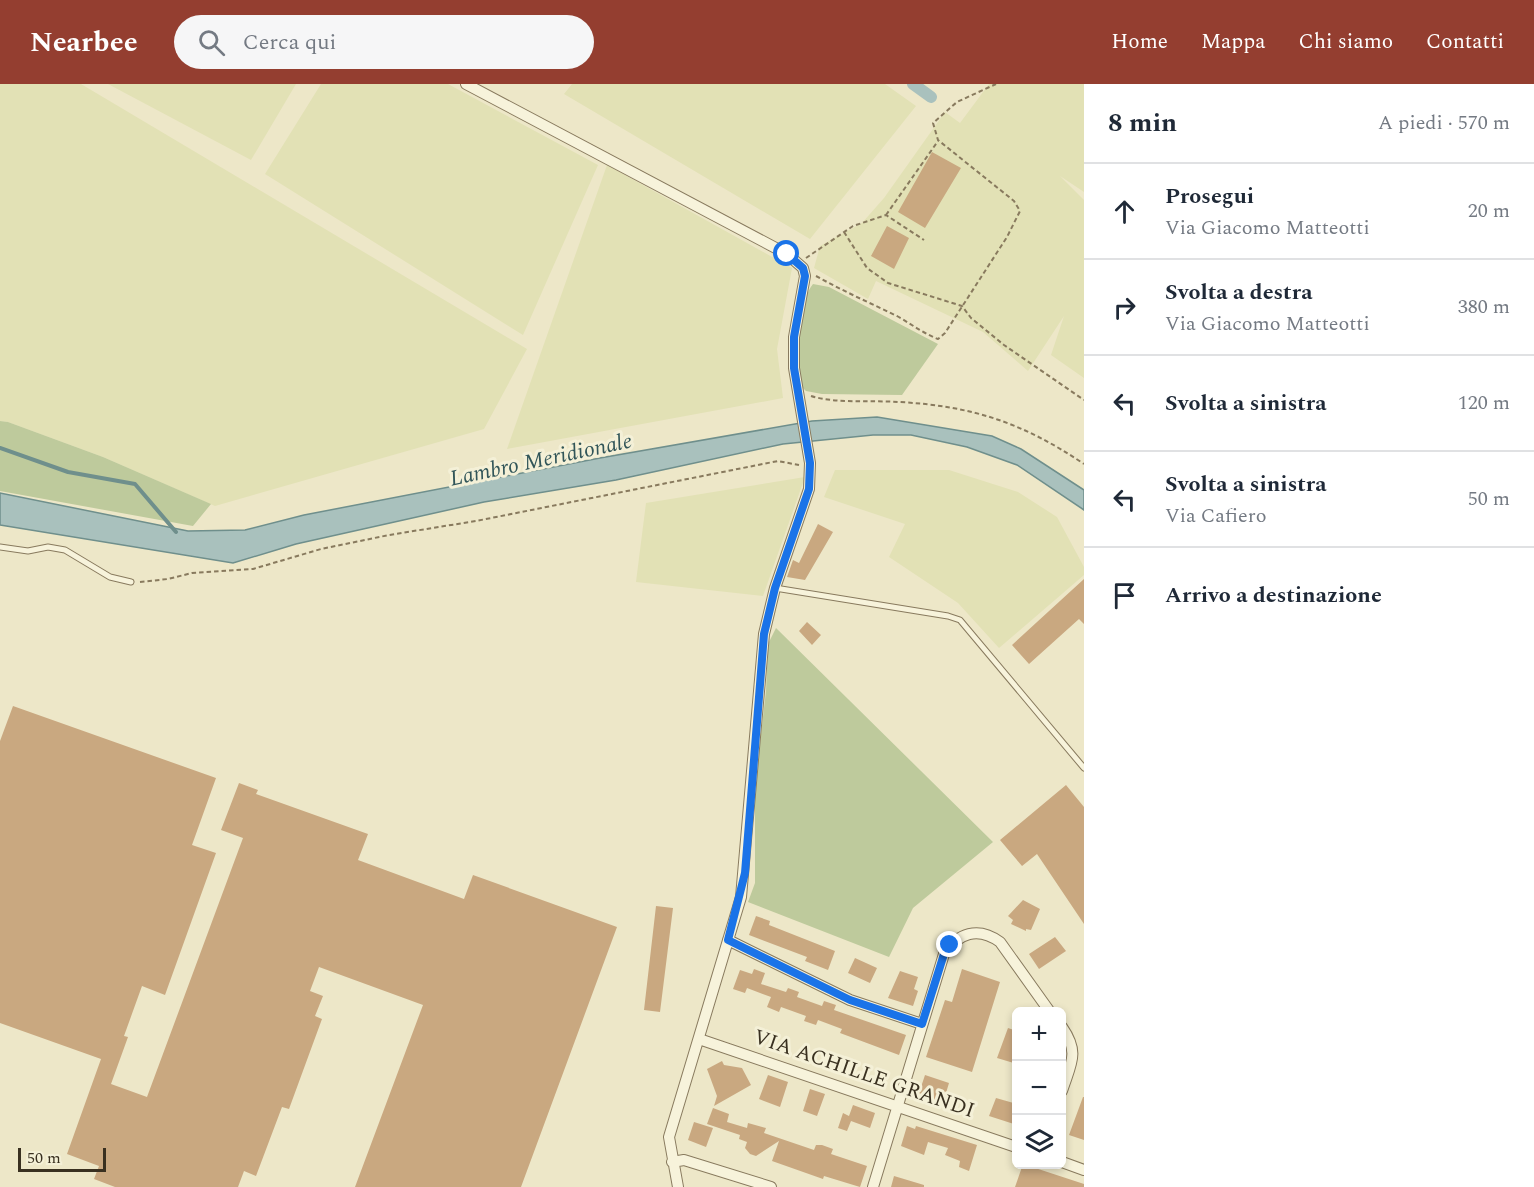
<!DOCTYPE html>
<html lang="it">
<meta charset="utf-8">
<style>
body{margin:0;font-family:Spectral,serif;background:#f6f6f7;color:#1f2937}
.controls{position:absolute;right:18px;bottom:18px;display:grid;overflow:hidden;border-radius:9px;box-shadow:0 3px 9px #0003}
.controls button{width:54px;height:54px;display:grid;place-items:center;padding:0;border:0;border-bottom:2px solid #e0e1e3;background:#fff;color:#1f2937;font:30px sans-serif}
.scale{position:absolute;left:18px;bottom:15px;width:88px;box-sizing:border-box;padding-left:6px;border:3px solid #393020;border-top:0;font-size:16px;line-height:21px;white-space:nowrap;color:#393020;-webkit-text-stroke:4px #f4f0d7;paint-order:stroke}
.stop{position:absolute;width:18px;height:18px;margin:-14px;border:4px solid #1a73e8;border-radius:50%;background:#fff}
.stop.end{background:#1a73e8;border-color:#fff;box-shadow:0 2px 6px #0008}
.list{margin:0;padding:0;list-style:none}
h2{display:flex;justify-content:space-between;align-items:center;height:78px;margin:0;padding:0 24px;font-size:26px}
h2 small{font-size:20px;font-weight:400;color:#747a83}
.list li{display:grid;grid-template-columns:39px 1fr auto;gap:18px;align-items:center;box-sizing:border-box;height:96px;padding:0 24px;border-top:2px solid #e0e1e3}
.list b{display:block;font-size:22px;white-space:nowrap}
.list p{margin:0;font-size:20px;white-space:nowrap;color:#747a83}
.list em{font-size:20px;font-style:normal;color:#747a83}
.icon{flex:none;width:33px;height:33px;fill:none;stroke:currentColor;stroke-width:2;stroke-linecap:round;stroke-linejoin:round}
.map{position:relative;flex:none;width:1084px;height:1103px;overflow:hidden}
header{display:flex;align-items:center;gap:36px;box-sizing:border-box;height:84px;padding:0 30px;background:#943e30;color:#fff}
header strong{font-size:28px}
nav{display:flex;gap:33px;margin-inline-start:auto;font-size:21px}
.search{width:420px;height:54px;background:#f6f6f7;display:flex;align-items:center;gap:15px;box-sizing:border-box;padding:0 21px;border-radius:33px;color:#747a83;font-size:22px}
main{display:flex}
aside{flex:1;background:#fff}
.map>svg:first-child{display:block}
.farmland{fill:#e2e1b5}
.green{fill:#beca9c}
.water{fill:#a9c1bd;stroke:#6f8f8c;stroke-width:1.5}
.lines{fill:none;stroke-linecap:round;stroke-linejoin:round}
.stream{stroke:#6f8f8c;stroke-width:4}
.canal{stroke:#a9c1bd;stroke-width:12}
.building{fill:#c9a880}
.service-casing{stroke:#887a5e;stroke-width:7}
.minor-casing{stroke:#887a5e;stroke-width:12}
.path{stroke:#887a5e;stroke-width:2;stroke-dasharray:4.5 3;stroke-linecap:butt}
.service{stroke:#f7f3db;stroke-width:5}
.minor{stroke:#f7f3db;stroke-width:10}
.route{stroke:#1a73e8;stroke-width:8}
.labels{text-anchor:middle;dominant-baseline:central;stroke-width:6;stroke-linejoin:round;paint-order:stroke}
.street-label{font-size:21px;fill:#393020;stroke:#f4f0d7}
.water-label{font-size:22px;font-style:italic;fill:#315558;stroke:#f4f0d7}
</style>
<header>
<strong>Nearbee</strong>
<div class="search"><svg class="icon" aria-label="search" viewBox="0 0 24 24"><circle cx="10" cy="10" r="6"/><path d="M15 15l6 6"/></svg>Cerca qui</div>
<nav><a>Home</a><a>Mappa</a><a>Chi siamo</a><a>Contatti</a></nav>
</header>
<main>
<div class="map">
<svg width="1084" height="1103" viewBox="0 0 1084 1103">
<rect width="100%" height="100%" fill="#ede7c8"/>
<path class="farmland" d="M0,0h81l446,265 -43,80 -269,77 -112,-49 -95,-35 -8,-1z
M108,0h188l-45,76z
M321,0h127l150,81 -75,170 -258,-161z
M572,0h313l31,22 -106,133 -246,-145z
M989,0h95v108l-24,-16 24,24v178l-33,-23 13,-39 -36,55 -45,-39 -107,-51 -8,18 -54,-31 6,-22 42,-23 22,-25 61,-86 15,11z
M607,81l185,103 -15,81 6,49 -276,51z
M835,386h114l69,22 39,25 27,50v8l-85,73 -41,-45 -69,-46 16,-33 -81,-27z
M805,393l-42,119 -127,-14 10,-79z"/>
<path class="green" d="M813,200l16,3 109,57 -36,51 -80,-1 -16,-3 -7,-7c-1,-27 -3,-79 14,-100z
M0,337l8,1 95,35 108,47 -18,22 -193,-35z
M776,544l217,214 -80,66 -24,49 -141,-55 7,-19v-97l11,-95 2,-47z"/>
<path class="water" d="M877,333l115,19 29,13 63,41v20l-67,-45 -50,-18 -56,-12h-38l-90,9 -167,36 -132,22 -188,42 -63,19 -233,-38v-32l188,38 57,-1 59,-15 296,-57 212,-37z"/>
<g class="lines">
<path class="stream" d="M0,364l68,24 67,12 41,48"/>
<path class="canal" d="M913,0l18,13"/>
</g>
<path class="building" d="M932,68l29,16 -36,60 -27,-16z
M887,142l22,12 -15,31 -23,-13z
M818,440l15,8 -28,48 -18,-3 6,-17 6,3z
M1084,495v45l-5,-5 -50,45 -17,-19z
M807,538l14,13 -9,10 -13,-14z
M13,622l203,72 -24,67 24,8 -51,142 -23,-9 -18,50 4,1 -17,47 36,13 96,-259 -22,-8 18,-47 19,7 -2,4 112,40 -10,26 106,39 9,-24 144,52 -96,260h-166l68,-182 -104,-38 -9,24 13,5 -8,20 7,3 -33,90 -7,-2 -26,69 -12,-5 -6,16h-123l-21,-8 5,-13 -32,-12 34,-95 -101,-36v-282z
M1066,701l18,22v117l-47,-70 -15,12 -22,-26z
M1023,816l17,9 -9,21 -5,-1v2l-15,-7 2,-4 -5,-4z
M656,822l17,2 -13,104 -16,-2z
M756,832l14,5 -1,4 66,26 -7,19 -23,-9 2,-4 -58,-22z
M1055,853l11,14 -27,18 -10,-15z
M855,874l22,10 -7,15 -22,-10z
M754,885l11,4 -4,11 25,8 2,-4 11,4 -2,5 25,9 2,-5 12,4 -2,5 72,25 -7,20 -59,-22 2,-4 -24,-9 -2,5 -12,-4 2,-5 -25,-9 -2,5 -12,-5 4,-10 -24,-9 -2,5 -12,-4 7,-19 12,4z
M962,885l38,13 -28,90 -46,-15 19,-57 7,2z
M900,887l18,6 -4,12 4,2 -5,15 -25,-8z
M1008,944l9,3v33l-20,-6z
M722,977l2,4 18,3 9,17 -37,21 3,-10 -10,-27z
M768,991l20,7 -8,25 -21,-8z
M925,991l24,8 -6,20 -24,-10z
M810,1005l15,5 -8,22 -14,-5z
M1083,1013h1v43l-15,-5z
M996,1014l21,6v21l-28,-9z
M853,1021l22,8 -5,15 -19,-7 -4,10 -9,-3 5,-15 6,3z
M713,1024l16,6 -2,8 20,6 1,-5 18,5 -2,5 50,17 2,-5h6l11,4 -2,5 36,12 -7,21 -36,-11 -1,3 -51,-18 7,-20 -23,15 -6,-2 -5,-6 2,-6 -8,-3 1,-4 -33,-11z
M694,1038l19,6 -7,19 -18,-7z
M907,1042l8,3 1,-3 61,19 -8,26 -10,-4 1,-6 -15,-6 3,-7 -20,-6 -4,13 -23,-9z
M1023,1080l61,20v3h-69z
M894,1092l30,9v2h-33z"/>
<g class="lines">
<g class="service-casing">
<path id="service" d="M0,463l28,4 20,-4 17,3 45,27 21,5
M775,504l173,28 12,4 124,148"/>
</g>
<g class="minor-casing">
<path id="minor" d="M466,0l321,170 16,14 2,8 -11,61v31l16,95 -1,26 -34,99 -11,46 -23,263 -72,240 9,50
M728,856l122,60 72,24
M1062,943c18,26 9,36 0,64
M699,955l317,108
M672,1078l12,-2 87,27
M1062,1078l22,8
M873,1103l71,-233c14,-21 34,-28 56,-12l50,70"/>
</g>
<path class="path" d="M886,131l52,-74
M844,148l23,36 21,15 74,23 9,12 33,27 80,55
M806,174l47,-32 33,-11 38,25
M816,192c27,15 54,27 81,40 14,8 26,17 41,23l7,-6 62,-96 13,-26 -6,-10 -76,-61 -5,-17 24,-21 39,-18
M811,312c26,8 60,4 88,6 74,4 124,21 185,62
M140,498l28,-3 24,-6 61,-4 68,-20 68,-14 87,-14 302,-60 21,4"/>
<use href="#service" class="service"/>
<use href="#minor" class="minor"/>
</g>
<g class="lines">
<path class="route" d="M787,170l16,14 2,8 -11,61v31l16,95 -1,26 -34,99 -11,46 -19,239 -17,67 122,60 72,24 22,-70 6,-9"/>
</g>
<g class="labels">
<g class="street-label">
<text transform="translate(864 990) rotate(19)">VIA ACHILLE GRANDI</text>
</g>
<g class="water-label">
<text transform="translate(541 376) rotate(-12)">Lambro Meridionale</text>
</g>
</g>
</svg>
<div class="controls">
<button>+</button>
<button>−</button>
<button><svg class="icon" aria-label="layers" viewBox="0 0 24 24"><path d="M12 4l9 5-9 5-9-5zM3 14l9 5 9-5"/></svg></button>
</div>
<div class="scale">50 m</div>
<div class="stop" style="left:787px;top:170px"></div>
<div class="stop end" style="left:950px;top:861px"></div>
</div>
<aside>
<h2>8 min<small>A piedi · 570 m</small></h2>
<ul class="list">
<li><svg class="icon" aria-label="ahead" viewBox="0 0 24 24"><path d="M12 20V5M6 11l6-6 6 6"/></svg><div><b>Prosegui</b><p>Via Giacomo Matteotti</p></div><em>20 m</em></li>
<li><svg class="icon" aria-label="right" viewBox="0 0 24 24"><path d="M7 20v-9h11M14 6l5 5-5 5"/></svg><div><b>Svolta a destra</b><p>Via Giacomo Matteotti</p></div><em>380 m</em></li>
<li><svg class="icon" aria-label="left" viewBox="0 0 24 24"><path d="M17 20v-9H6M10 6l-5 5 5 5"/></svg><div><b>Svolta a sinistra</b></div><em>120 m</em></li>
<li><svg class="icon" aria-label="left" viewBox="0 0 24 24"><path d="M17 20v-9H6M10 6l-5 5 5 5"/></svg><div><b>Svolta a sinistra</b><p>Via Cafiero</p></div><em>50 m</em></li>
<li><svg class="icon" aria-label="arrive" viewBox="0 0 24 24"><path d="M6 21V4h12l-3 4 3 4H6"/></svg><div><b>Arrivo a destinazione</b></div></li>
</ul>
</aside>
</main>
